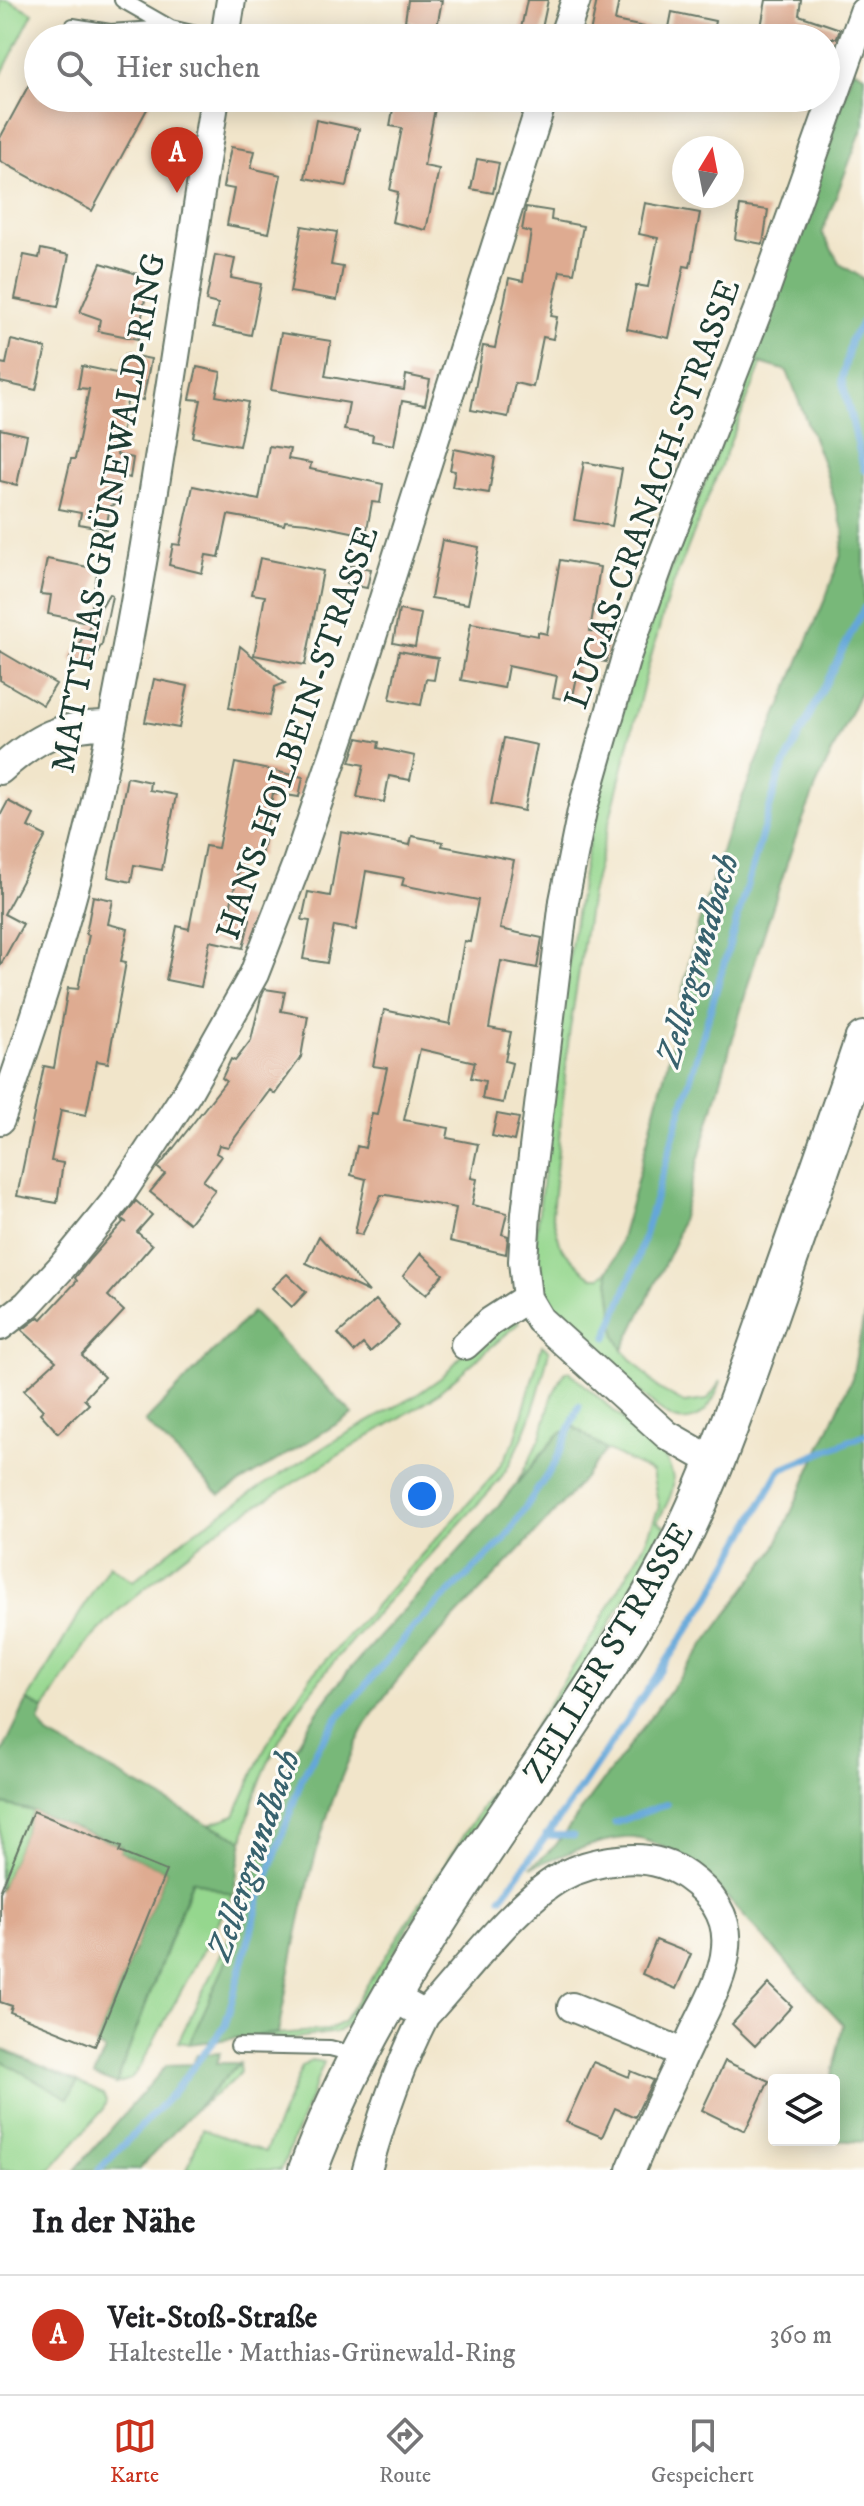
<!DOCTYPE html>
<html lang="de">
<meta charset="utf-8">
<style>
body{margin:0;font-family:"IM FELL DW Pica",serif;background:#f2f2f2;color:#202124}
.controls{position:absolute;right:24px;bottom:24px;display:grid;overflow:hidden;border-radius:8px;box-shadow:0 4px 20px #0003}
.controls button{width:72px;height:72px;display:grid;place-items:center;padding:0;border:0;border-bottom:2px solid #e0e0e0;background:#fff;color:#202124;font:40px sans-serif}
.compass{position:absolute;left:672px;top:136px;width:72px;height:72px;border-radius:50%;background:#fff;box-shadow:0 4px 20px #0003;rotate:10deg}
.you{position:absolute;left:422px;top:1496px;width:28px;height:28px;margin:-20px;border:6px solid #fff;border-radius:50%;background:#1a73e8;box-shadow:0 0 0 12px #1a73e833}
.badge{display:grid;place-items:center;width:52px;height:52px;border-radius:50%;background:#c8321e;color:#fff;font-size:26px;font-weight:700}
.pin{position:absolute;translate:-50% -66px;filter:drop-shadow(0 2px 4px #0008)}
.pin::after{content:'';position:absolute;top:42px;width:28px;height:24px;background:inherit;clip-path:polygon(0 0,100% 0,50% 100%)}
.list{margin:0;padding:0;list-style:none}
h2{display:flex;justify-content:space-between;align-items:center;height:104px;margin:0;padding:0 32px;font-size:34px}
h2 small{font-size:26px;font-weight:400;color:#757577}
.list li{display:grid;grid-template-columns:52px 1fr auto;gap:24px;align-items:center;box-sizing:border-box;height:120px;padding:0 32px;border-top:2px solid #e0e0e0}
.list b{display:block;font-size:30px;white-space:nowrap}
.list p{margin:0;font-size:26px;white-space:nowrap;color:#757577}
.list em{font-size:26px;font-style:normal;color:#757577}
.icon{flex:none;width:44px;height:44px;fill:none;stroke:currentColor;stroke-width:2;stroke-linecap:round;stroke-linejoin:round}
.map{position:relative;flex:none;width:864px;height:2170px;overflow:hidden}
.search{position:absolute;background:#fff;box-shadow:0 4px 20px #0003;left:24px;right:24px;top:24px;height:88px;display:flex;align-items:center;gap:20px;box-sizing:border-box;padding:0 28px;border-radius:44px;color:#757577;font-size:30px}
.sheet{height:224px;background:#fff}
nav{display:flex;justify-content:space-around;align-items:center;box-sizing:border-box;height:112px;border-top:2px solid #e0e0e0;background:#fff;font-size:22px;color:#757577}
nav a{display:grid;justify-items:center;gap:4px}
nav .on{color:#c8321e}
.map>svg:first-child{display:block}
.green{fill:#95d78e;stroke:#5a8a61;stroke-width:2}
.forest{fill:#78b879;stroke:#4c7a56;stroke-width:2}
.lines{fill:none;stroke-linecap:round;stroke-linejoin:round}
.stream{stroke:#65a7d9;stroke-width:7}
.building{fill:#deab91}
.lane-casing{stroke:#687868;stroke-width:18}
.street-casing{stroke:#687868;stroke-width:32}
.secondary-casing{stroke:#687868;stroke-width:42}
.lane{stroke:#fff;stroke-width:14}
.street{stroke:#fff;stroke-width:28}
.secondary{stroke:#fff;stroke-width:38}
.labels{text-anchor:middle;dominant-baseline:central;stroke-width:6;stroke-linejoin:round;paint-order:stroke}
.street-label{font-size:34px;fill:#1f3d34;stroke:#fdfcf7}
.water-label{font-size:36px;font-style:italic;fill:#38626e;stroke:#fdfcf7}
</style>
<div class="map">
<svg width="864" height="2170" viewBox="0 0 864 2170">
<rect width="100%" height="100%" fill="#fdfcf7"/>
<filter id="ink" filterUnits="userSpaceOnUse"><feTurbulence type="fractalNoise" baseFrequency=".0125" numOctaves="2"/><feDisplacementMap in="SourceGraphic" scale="16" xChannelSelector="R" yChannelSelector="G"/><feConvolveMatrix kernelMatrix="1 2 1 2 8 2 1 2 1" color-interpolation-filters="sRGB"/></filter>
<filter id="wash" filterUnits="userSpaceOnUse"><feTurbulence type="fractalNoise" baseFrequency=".006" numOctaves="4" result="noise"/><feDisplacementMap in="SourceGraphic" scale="32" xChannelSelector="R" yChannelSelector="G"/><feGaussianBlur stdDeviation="1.8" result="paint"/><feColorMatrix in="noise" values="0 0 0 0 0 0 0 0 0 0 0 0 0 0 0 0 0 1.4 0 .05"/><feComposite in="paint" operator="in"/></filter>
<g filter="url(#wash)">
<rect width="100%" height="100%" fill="#f1e5ca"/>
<path class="green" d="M0,0h8l25,13 -33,64z
M754,361l8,2 -94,234 -21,74 -56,223 -22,141 -17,179 9,33 25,26 6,4h8l8,-7 8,66 7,14 36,39 25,14 23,-3 14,-19c-7,21 -20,46 -47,38 -5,-2 -12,-8 -17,-11l-100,-94c-15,-21 -20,-44 -22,-70 20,-160 31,-323 72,-479 36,-139 94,-271 147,-404z
M512,1316l7,7 -87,75 -212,130 -47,37 -53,44 -34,35 -42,65 -17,-8 82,-136 24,16 55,-45 74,-50 75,-47 78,-43 27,-19 40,-43z
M542,1345l7,6c-11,47 -23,90 -50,130 -33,36 -67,72 -100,108 -69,73 -137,149 -156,251l-34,-16 26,-9 32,-71 44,-68 183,-201 21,-34z
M565,1371h4l93,83c20,27 10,41 -5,68l9,5 -70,121 -188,280 -49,84 -11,12 -11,8 -48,7 -48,-2 87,-7 15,-8 247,-382 55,-97 14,-36 -7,-35 -46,-22 -31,-23 -16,7 -42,49 24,-46 11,-41z
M3,1804l30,7 -33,81v-80z
M260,1862l-33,100 -38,82 -11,-2 63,-129z
M193,1880l40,15 -92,170 -10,14 -15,5z
M0,2060l68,38 10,-16 25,12 3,7 -3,9 -53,60h-50z
M311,2060l13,2 -43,108h-94l15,-41 63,23 37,-85z
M239,2063l1,9 -5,7 -39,30z"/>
<path class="forest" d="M853,69l11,6v49l-42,109 18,31 24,15v405l-46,98 -24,60 -40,122 -79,278 -52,108 -7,-14 -8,-66 8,-14 17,-60 34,-132 28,-129 31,-99 100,-239 15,-43 3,-22 -20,-66 -37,-95 -33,-10z
M252,1312l101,102 -133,81 -75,-73z
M864,1315v827l-30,-2v-60h-3l12,-56 -145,-158c-19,-11 -41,-25 -64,-28 -25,-3 -78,20 -103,29l24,-21 219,-296 78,-172z
M574,1427l32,23c-44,58 -95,109 -146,162 -33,35 -74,75 -97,118 -49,94 -65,200 -85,303l-89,11c28,-59 53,-117 70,-180 12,-41 15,-77 36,-115 35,-67 91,-119 141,-173 43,-46 83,-95 123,-142z
M27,1701l17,8 -5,13 9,13 160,89 35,16 -10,55 -41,-15 -76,204 -22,-8 11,-26 -10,-4 71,-175 -47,-19 2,-6 -88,-35 -33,-8v-46z
M0,2048l78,34 -10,16 -68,-38z
M220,2053l-4,10h23l-101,107h-63l92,-105 25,-1 5,-9z"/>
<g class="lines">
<path class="stream" d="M864,320l-13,19 -9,41 22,90
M607,1337l29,-73 143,-488 85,-168
M615,1823l52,-19
M546,1835l27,1
M502,1897l72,-99 136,-201 70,-127 84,-35
M99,2170l73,-76 53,-68 35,-127 42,-121 18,-34 18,-26 79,-94 87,-84 51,-77 24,-57"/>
</g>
<g id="blocks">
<path class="building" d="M408,0h34l-5,27 -32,-6z
M527,0h21l-8,38h-21z
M597,0h22l-4,21 39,8 -1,9h-64z
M766,0h35l-2,15 41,14 -3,9h-78z
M672,12l43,9 -3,17h-45z
M38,68v30h115l-61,113 -92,-50v-23z
M395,98h42l-13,68 15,3 -13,61 -34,-8 6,-30 -8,-2 12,-62 -12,-2z
M316,120l43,9 -12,57 -42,-8z
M231,147l24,4 -4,17 30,7 -12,58 -42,-8 7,-36 -11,-2z
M477,159l22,4 -6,30 -22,-4z
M645,203l55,10 -10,54 -6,-1 -15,72 -42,-9 9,-44 12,2 10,-49 -19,-4z
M740,206l28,4 -5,34 -28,-5z
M526,207l26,4 -1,9 32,6 -9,47 -14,-2 -9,45 6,1 -4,22 -10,-2 -10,50 -18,-4 -7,34 -37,-7 12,-64 12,2 14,-70 14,3 8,-49 -9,-2z
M302,226l35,6 -6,33 12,2 -6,33 -47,-8z
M41,249l28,6 -11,52 -43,-8 9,-44 15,3z
M215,255l20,4 -4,19 30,6 -10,51 -38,-8 5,-23 -12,-3z
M101,263l36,11 -1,6 12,2 -10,57 -40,-8 2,-12 -20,-7z
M281,333l50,8 -6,35 79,14 2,-15 24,5 -5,25 -23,-4 -8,44 -22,-4 1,-6 -29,-5 5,-27 -78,-13z
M11,340l35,8 -10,42 -36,-8v-19l6,1z
M125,354l26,5 -8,41 -15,-3 -11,58 16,3 -3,20 -8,-2 -5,28 -7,2 -4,23 -27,-5 2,-11 -22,-4 12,-50h4l14,-70 -11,-1 4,-22 39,8z
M197,367l24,5 -5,24 32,6 -9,44 -46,-9 8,-37 -11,-1z
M0,429l27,6 -10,50 -17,-4z
M269,446l21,3 -2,10 23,4 -1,6 73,15 -3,19 -8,-1 -6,33 -58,-12 -23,-2 -1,4 -56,-10 -9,42 -13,-2 -4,18 -33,-8 4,-21 7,1 13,-59 66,14z
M454,449l41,8 -6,36 -37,-6 3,-16 -5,-1z
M584,462l38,7 -10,57 -38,-6z
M442,540l37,7 -11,57 -37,-6z
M260,558l63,13 -18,94 -51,-10 11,-59 -13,-2z
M47,559l51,10 -10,53 -40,-8 3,-19 -11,-1z
M560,560l40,7 -10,64 21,4 -5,27 -25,-5 -9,44 -19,-4 4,-21 -49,-10 -4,22 -43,-8 10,-57 67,13v-4l9,2z
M349,565l22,4 -4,19 -21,-4z
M109,594l3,2 -10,48 -14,25 -18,-10z
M399,610l22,4 -6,33 -22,-4z
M240,646l45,37 -10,4 -6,29 -40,-8z
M0,651l56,33 -13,21 -43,-25z
M399,651l39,7 -4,22 -8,-1 -5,26 -31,-6z
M154,679l34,7 -9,42 -34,-6z
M358,738l21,4 -1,6 37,8 -5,24 -21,-4 -5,26 -27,-5 7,-32 -14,-3z
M504,738l33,7 -13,66 -33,-7z
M235,763l68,14 -4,20 -26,-4 -12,63 -19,-4 -13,62 21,5 -7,29 -33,-7 -9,46 -35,-7 11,-54 12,3 16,-83 13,2z
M127,777l23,5 -1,8 27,5 -14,75 -28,-5 -3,17 -23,-5z
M8,801l26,14 -6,12 18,9 -42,78 19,10 -23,42v-150z
M341,832l69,13 2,-9 31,6 -1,4 72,14 -14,69 42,9 -5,30 -36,-7 -12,67 22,4 -6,29 7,2 -9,40 -21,-4 3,-18 -14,-3 4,-16 -55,-13 -16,71 45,8 -2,10 31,6 -7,34 6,1 -5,26 35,8 -5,21 6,2 -2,18 -56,-13 6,-33 -69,-13h-6l-19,40 -7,-2 11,-54 -15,-4 6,-29 8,2 7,-35 5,1 10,-46 -14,-2 11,-56 66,14 14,-83 6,1 8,-42 -76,-15 2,-7 -38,-7 -10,59 -22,-4 -7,37 -24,-4 7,-38 -8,-1 6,-28 22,4z
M93,896l20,4 -5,24 20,5 -7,32 5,1 -18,101 -11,-2 -11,54 -25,-5 -10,51 12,2 -6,40 -40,-7 27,-130 10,2 14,-80 10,1 11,-54 -3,-1z
M265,989l20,3 -4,19 27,5 -7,41 -26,37 -5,-4 -42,57 -9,-2 -3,8 5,3 -18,25 12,9 -26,33 -39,-31 15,-18 -7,-6 68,-87 -4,-3 9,-19 4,2 16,-21 10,-43z
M497,1114l22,4 -5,23 -22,-5z
M136,1201l16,14 -15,17 15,13 -44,51 16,15 -42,45 22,21 -20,22 5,5 -31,29 -18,-20 3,-3 -19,-20 32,-29 -34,-31 17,-13 3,2 35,-38 -2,-3 15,-19 34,-38 3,2 -5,-4z
M319,1236l50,56 -63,-29z
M421,1253l22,21 -17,21 -23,-19z
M287,1274l19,18 -14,15 -20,-19z
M376,1300l23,26 -29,26 -7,-8 -9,8 -16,-18z
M33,1811l88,36 -2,5 47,19 -71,175 -85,-34 2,-6 -12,-4v-110z
M656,1940l35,14 -15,35 -34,-15z
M769,1984l23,22 -37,40 -23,-22z
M725,2061l44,20 -24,50 -43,-21z
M593,2062l36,15 2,-6 22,9 -18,37 -20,-9 -13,29 -36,-15z"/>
</g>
</g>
<g filter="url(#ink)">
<use href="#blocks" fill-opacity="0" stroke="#687868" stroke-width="2"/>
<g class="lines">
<g class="lane-casing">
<path id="lane" d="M122,0l49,28 42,10
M73,26l37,6 60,-4
M238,2046l92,2 27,7"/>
</g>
<g class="street-casing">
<path id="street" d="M225,38l6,-38
M563,38l13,-38
M0,770c36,-33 62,-46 112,-45
M0,1120c37,-104 72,-211 96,-319 51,-232 81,-468 119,-703
M0,1326l27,-21 34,-37 57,-70 69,-105 67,-119 42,-108 46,-135 201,-633
M465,1345l25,-23 37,-24
M716,1463l-49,-28 -127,-115 -13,-22 -4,-37 3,-47 38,-313 18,-90 44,-154 34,-95 101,-260 103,-290
M391,1996l34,19c37,-40 90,-112 136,-138 18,-10 38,-15 58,-17 25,-3 47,1 68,16 24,17 42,41 39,71 -2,29 -19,59 -32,85 -21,46 -44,91 -63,138
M572,2007l112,46
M367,2170c15,-54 32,-105 58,-155"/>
</g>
<g class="secondary-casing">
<path id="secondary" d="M308,2170c77,-206 223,-374 335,-561 56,-92 90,-192 125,-292 32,-92 65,-184 96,-276"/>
</g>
<use href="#lane" class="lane"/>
<use href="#street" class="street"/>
<use href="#secondary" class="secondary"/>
</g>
</g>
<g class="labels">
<g class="street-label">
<text transform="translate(653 494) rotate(-70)">LUCAS-CRANACH-STRASSE</text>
<text transform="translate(109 513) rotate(-80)">MATTHIAS-GRÜNEWALD-RING</text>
<text transform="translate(298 733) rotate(-71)">HANS-HOLBEIN-STRASSE</text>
<text transform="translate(609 1653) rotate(-59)">ZELLER STRASSE</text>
</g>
<g class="water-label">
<text transform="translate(698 960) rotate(-74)">Zellergrundbach</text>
<text transform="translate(254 1855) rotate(-71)">Zellergrundbach</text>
</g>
</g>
</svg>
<div class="controls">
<button><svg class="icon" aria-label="layers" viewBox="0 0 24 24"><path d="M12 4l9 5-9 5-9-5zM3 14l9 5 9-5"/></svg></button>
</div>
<svg class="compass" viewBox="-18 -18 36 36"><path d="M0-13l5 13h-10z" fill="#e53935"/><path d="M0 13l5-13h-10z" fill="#757577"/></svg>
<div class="you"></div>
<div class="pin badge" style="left:177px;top:193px">A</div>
<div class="search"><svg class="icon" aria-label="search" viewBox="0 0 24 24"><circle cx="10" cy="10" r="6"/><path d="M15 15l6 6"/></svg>Hier suchen</div>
</div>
<section class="sheet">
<h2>In der Nähe<small></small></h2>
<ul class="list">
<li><span class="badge">A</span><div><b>Veit-Stoß-Straße</b><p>Haltestelle · Matthias-Grünewald-Ring</p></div><em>360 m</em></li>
</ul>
</section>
<nav>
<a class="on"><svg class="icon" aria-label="map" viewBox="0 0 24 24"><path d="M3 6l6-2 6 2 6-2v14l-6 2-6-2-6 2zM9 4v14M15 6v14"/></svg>Karte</a>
<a><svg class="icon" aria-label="directions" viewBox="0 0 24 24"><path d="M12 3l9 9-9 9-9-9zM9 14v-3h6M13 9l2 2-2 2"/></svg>Route</a>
<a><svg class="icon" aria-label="saved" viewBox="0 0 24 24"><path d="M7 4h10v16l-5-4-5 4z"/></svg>Gespeichert</a>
</nav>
